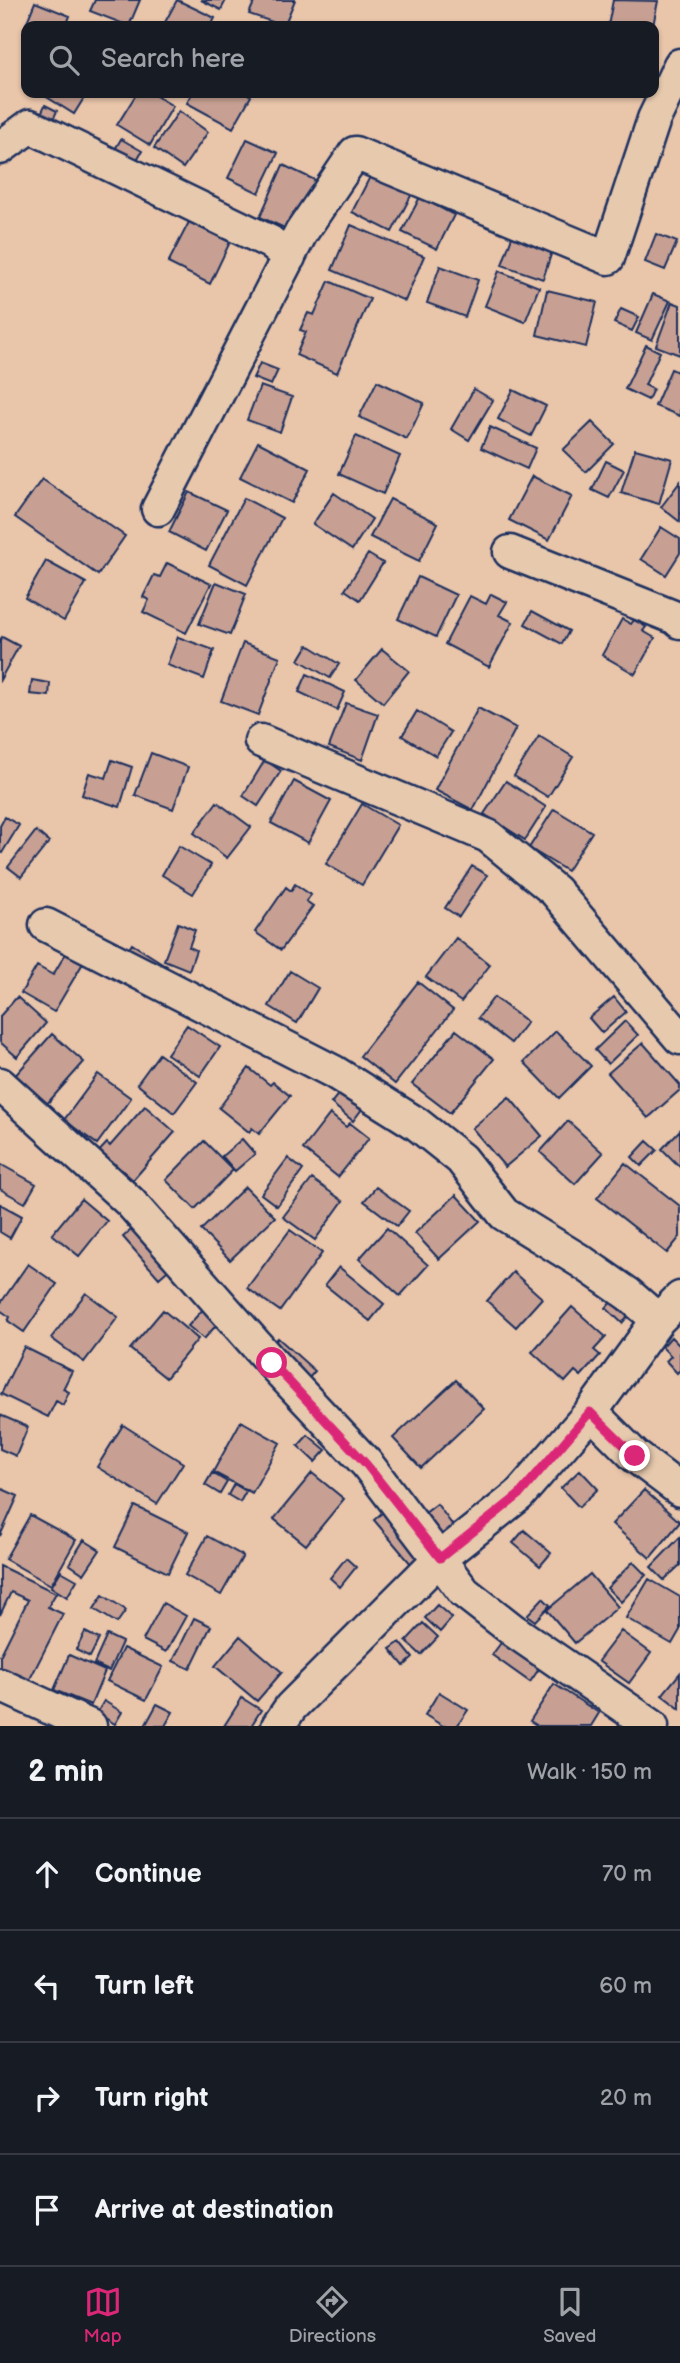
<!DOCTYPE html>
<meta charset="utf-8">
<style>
body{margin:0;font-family:"Balsamiq Sans",sans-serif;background:#242831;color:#f1f3f6}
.stop{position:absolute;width:21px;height:21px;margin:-16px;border:5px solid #db2777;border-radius:50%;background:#fff}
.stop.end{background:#db2777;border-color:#fff;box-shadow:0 2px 7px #0008}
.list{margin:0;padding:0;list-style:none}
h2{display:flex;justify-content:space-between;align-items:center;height:91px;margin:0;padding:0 28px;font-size:30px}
h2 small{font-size:23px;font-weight:400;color:#9ea1a6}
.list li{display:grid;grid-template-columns:46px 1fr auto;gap:21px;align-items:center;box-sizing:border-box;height:112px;padding:0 28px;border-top:2px solid #363941}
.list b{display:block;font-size:26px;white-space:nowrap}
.list em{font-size:23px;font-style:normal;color:#9ea1a6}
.icon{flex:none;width:38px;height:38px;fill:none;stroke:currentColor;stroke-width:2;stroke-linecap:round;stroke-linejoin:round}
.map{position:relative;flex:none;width:680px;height:1726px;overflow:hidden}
.search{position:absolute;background:#171b24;box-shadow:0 2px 5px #0004;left:21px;right:21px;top:21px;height:77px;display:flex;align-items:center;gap:18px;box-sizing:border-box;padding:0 24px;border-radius:14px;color:#9ea1a6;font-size:26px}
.sheet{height:539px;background:#171b24}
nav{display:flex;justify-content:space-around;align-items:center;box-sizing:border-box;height:98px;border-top:2px solid #363941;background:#171b24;font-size:19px;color:#9ea1a6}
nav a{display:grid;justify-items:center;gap:4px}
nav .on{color:#db2777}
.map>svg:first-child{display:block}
.building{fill:#c7a093;stroke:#1b2f5e;stroke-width:2}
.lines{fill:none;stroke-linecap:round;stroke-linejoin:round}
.minor-casing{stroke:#1b2f5e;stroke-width:37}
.minor{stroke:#e7caae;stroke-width:32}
.route{stroke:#db2777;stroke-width:9}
</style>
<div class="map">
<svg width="680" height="1726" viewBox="0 0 680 1726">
<rect width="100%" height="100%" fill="#e9c5aa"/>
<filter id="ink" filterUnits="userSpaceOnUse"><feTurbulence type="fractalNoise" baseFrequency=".0143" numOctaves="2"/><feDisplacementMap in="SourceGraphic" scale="14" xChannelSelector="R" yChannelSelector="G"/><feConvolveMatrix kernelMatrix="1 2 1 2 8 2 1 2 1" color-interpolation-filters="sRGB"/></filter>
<g filter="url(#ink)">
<path class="building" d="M95,0h45l-11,26 -39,-15z
M177,0l38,18 -4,8h-48z
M201,0h25l-5,10z
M255,0h40l-11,26 -35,-12z
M613,0l45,1 -5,25h-45z
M35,2l35,14 -4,10 -40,-2z
M43,93h44l-13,21 -32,-20z
M137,93h14l22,13 -23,39 -33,-20z
M192,93h54l5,3 -18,32 -46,-25z
M45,105l12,6 -7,15 -12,-6z
M179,111l29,21 -25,36 -29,-20z
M121,139l21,12 -7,12 -21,-12z
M247,139l31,14 -19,40 -31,-15z
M283,165l36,17 -23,51 -36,-16z
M375,167l40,21 -23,44 -40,-20z
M420,197l34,18 -17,34 -35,-17z
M189,222l41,20 -20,42 -42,-21z
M351,225l73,31 -19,45 -73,-31z
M515,228l40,14 -12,37 -41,-14z
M656,234l21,8 -12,28 -20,-8z
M440,266l38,14 -13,37 -38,-14z
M499,271l40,16 -14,35 -40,-16z
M329,281l41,18 -33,74 -41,-18 10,-23 -6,-2 8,-17 6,2z
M547,290l50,12 -11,45 -49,-12z
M653,294l17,7 -18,39 -16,-7z
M672,302l8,3v50l-24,-9z
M621,309l18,8 -7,14 -18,-8z
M646,345l14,7 -15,33 8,4 -5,11 -23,-11z
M260,363l18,7 -7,15 -18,-7z
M671,369l9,4v43l-25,-10z
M377,381l47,22 -17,36 -48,-22z
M260,386l32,11 -12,35 -33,-12z
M474,389l19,11 -24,40 -18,-11z
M513,390l33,16 -15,30 -33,-17z
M592,422l22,22 -28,28 -23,-22z
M490,427l46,21 -9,21 -46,-21z
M356,436l44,20 -17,38 -44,-20z
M258,442l52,27 -18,34 -52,-26z
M635,449l37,10 -13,45 -38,-11z
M606,461l18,9 -15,28 -17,-8z
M532,476l40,20 -23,44 -40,-20z
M42,479l83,57 -27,39 -83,-58z
M680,482v40l-19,-15z
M189,492l38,18 -21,41 -37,-19z
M334,493l38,26 -20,31 -39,-26z
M244,498l38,20 -35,67 -38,-20z
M390,499l48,24 -19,38 -49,-24z
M661,527l19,12v14l-14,22 -25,-16z
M368,554l15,9 -23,37 -15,-10z
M46,561l40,22 -22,38 -39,-23z
M167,563l44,21 -25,49 -43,-21 6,-12 -6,-3 11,-22 6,2z
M418,577l38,18 -20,42 -38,-18z
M216,582l30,12 -16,41 -31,-11z
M491,594l16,8 -8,13 14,7 -24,45 -44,-23 25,-48 16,8z
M532,611l37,20 -7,13 -37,-20z
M622,619l9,5 3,-4 12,7 -3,4 12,7 -20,36 -33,-19z
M2,637l17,9 -19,34v-40z
M178,637l36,13 -10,29 -37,-14z
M243,643l37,14 -22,58 -37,-14z
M308,645l31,19 -9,14 -31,-18z
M382,649l27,22 -26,32 -27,-23z
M307,674l38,18 -8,18 -38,-18z
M32,680l18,3 -1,13 -19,-2z
M346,703l32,11 -16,46 -33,-13z
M478,708l38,20 -43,82 -38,-20z
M417,711l34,21 -15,24 -34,-20z
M539,736l34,21 -25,40 -34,-21z
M151,753l37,14 -15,42 -38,-14z
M112,760l20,7 -12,40 -38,-12 7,-22 17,5z
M265,760l16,11 -23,35 -15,-10z
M294,781l37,20 -23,42 -37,-20z
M506,781l40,26 -21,33 -41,-26z
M217,802l34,25 -24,31 -33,-25z
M362,804l36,21 -36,60 -36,-21z
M554,809l38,23 -25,39 -38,-23z
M5,817l14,8 -17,28 -2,-1v-26z
M36,831l13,11 -28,35 -13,-10z
M179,846l32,19 -18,29 -31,-19z
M472,866l15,9 -28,42 -14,-9z
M295,884l16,11 -5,6 7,5 -32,44 -26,-18 31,-45 5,4z
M178,923l17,7 -6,17 7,3 -7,20 -25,-10z
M456,938l34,27 -29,37 -35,-25z
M132,944l35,22 -9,13 -34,-22z
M66,953l17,10 -29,49 -33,-19 16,-27 16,9z
M290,971l28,17 -21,35 -28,-17z
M418,982l35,28 -58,74 -35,-28z
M17,997l29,26 -29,34 -17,-15v-26z
M494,997l33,25 -16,21 -33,-25z
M614,997l12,15 -24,21 -13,-15z
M625,1021l13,14 -30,29 -13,-14z
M187,1025l33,22 -20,29 -33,-22z
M456,1030l38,29 -44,54 -38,-29z
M556,1031l35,35 -32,32 -35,-36z
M52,1034l32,28 -39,44 -32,-28z
M643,1043l37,42v5l-32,28 -40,-45z
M159,1054l38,28 -23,31 -37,-29z
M249,1068l21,17 3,-3 17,14 -31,38 -7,-6 -3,4 -30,-24z
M98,1074l33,24 -34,46 -33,-24z
M340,1092l22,17 -9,12 -22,-18z
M509,1097l33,39 -37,31 -33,-39z
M145,1106l30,26 -42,48 -18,-16 -5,5 -15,-13 12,-13 3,3z
M330,1114l16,13 4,-4 19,15 -31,39 -35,-28z
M568,1121l35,32 -28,31 -35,-32z
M680,1130v37l-18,-18z
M242,1139l13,15 -20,17 -13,-15z
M204,1141l29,29 -38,39 -29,-29z
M647,1141l10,9 -16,16 -9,-9z
M288,1158l15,12 -26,36 -16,-12z
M625,1163l55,43v31l-13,16 -70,-55z
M0,1164l36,20 -11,19 -25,-14z
M312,1179l31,22 -28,39 -32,-23z
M245,1187l30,30 -45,43 -29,-30z
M376,1187l33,24 -12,15 -33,-25z
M456,1195l24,26 -41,38 -24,-26z
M81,1199l26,22 -28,35 -27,-22z
M0,1204l22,12 -12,22 -10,-6z
M138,1224l36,41 -15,13 -36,-41z
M387,1228l41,37 -28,31 -41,-37z
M290,1230l32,23 -42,58 -33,-23z
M28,1264l29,20 -33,48 -16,-11 2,-4 -10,-7v-6z
M339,1267l45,37 -14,17 -45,-36z
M513,1272l29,26 -26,29 -29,-26z
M86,1293l32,24 -34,45 -33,-24z
M612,1301l17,14 -7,8 -16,-15z
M205,1307l15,14 -16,18 -16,-13z
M572,1307l34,30 -12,13 6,5 -19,21 -6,-5 -10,11 -33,-30z
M163,1310l35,29 -32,39 -36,-29z
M671,1337l9,9v24l-3,3 -11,-12 5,-5 -9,-9z
M278,1338l37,33 -12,14 -37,-34z
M24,1347l48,24 -9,18 6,3 -6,13 -7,-4 -8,16 -47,-23z
M456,1380l28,29 -63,59 -28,-30z
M0,1415l28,12 -12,29 -16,-7z
M241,1421l39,22 -28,50 -39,-21z
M123,1425l60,38 -26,41 -60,-37z
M308,1435l18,15 -11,12 -17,-16z
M580,1470l18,19 -19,18 -18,-19z
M212,1473l15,9 -7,12 -15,-9z
M312,1473l32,26 -38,46 -32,-26z
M234,1484l12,7 -6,11 -12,-7z
M0,1488l18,8 -18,40z
M644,1490l36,32 -30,36 -38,-34z
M437,1504l22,30 -16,12 -23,-29z
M135,1506l53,26 -20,41 -53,-26z
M385,1510l37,44 -11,10 -37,-44z
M30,1515l46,25 -25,45 -46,-26z
M524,1530l27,23 -11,13 -27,-23z
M207,1536l36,20 -22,39 -36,-20z
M680,1537v28l-16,15 -13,-13z
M84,1540l16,10 -16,24 -15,-10z
M346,1558l10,9 -16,20 -10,-9z
M633,1562l13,13 -25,27 -14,-14z
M0,1566l56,27 -8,14 15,7 -34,67 -29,-14v-11l28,-56 -17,-8 -11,23z
M61,1571l16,9 -10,17 -16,-10z
M590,1574l28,33 -43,36 -28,-33z
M649,1579l31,18v33l-8,14 -46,-26z
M103,1595l23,15 -9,13 -23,-14z
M543,1598l7,7 -15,16 -8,-6z
M163,1603l23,13 -20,36 -23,-12z
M437,1605l15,13 -12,14 -15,-14z
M194,1618l17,8 -21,43 -17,-8z
M423,1623l15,14 -17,18 -15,-14z
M621,1631l30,22 -22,30 -31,-22z
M85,1632l14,7 -9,18 -14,-7z
M107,1635l15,7 -13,29 -15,-7z
M240,1636l42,36 -25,29 -42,-35z
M503,1640l38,26 -11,16 -38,-27z
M400,1642l13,16 -9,8 -14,-17z
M123,1648l40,19 -17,33 -39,-19z
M69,1655l36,16 -14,34 -37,-15z
M680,1673v36l-18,-14z
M554,1684l45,29 -8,13h-53l-8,-5z
M439,1692l29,18 -11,16h-14l-18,-11z
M242,1698l19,12 -10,16h-27z
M104,1701l18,11 -7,12 -18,-11z
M157,1704l16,8 -8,14h-20z"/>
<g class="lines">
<g class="minor-casing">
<path id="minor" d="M0,148l30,-22 240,116 19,15
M158,509l143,-276 54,-80 253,105 46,-139 26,-54
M510,552l166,66 4,4
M261,741l227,95 67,55 125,147
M46,925l288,147 83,52 44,35 43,55 78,48 46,32 30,26
M0,1084l130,118 142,161 95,101 97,128 50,39 138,95
M591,1412l44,44 45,34
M0,1685l90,41
M278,1726l13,-19 149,-149 79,-63 72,-83 67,-92 22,-22"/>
</g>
<use href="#minor" class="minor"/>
</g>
</g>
<g class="lines" filter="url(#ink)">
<path class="route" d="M272,1363l94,101 74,94 79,-63 71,-83 45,44"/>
</g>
</svg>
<div class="stop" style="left:272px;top:1363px"></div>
<div class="stop end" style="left:635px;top:1456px"></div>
<div class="search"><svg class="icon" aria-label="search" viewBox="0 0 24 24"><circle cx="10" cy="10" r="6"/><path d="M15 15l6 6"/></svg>Search here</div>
</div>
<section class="sheet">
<h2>2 min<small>Walk · 150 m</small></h2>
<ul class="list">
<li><svg class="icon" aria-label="ahead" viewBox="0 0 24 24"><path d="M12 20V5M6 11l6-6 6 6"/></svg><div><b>Continue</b></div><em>70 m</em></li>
<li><svg class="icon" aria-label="left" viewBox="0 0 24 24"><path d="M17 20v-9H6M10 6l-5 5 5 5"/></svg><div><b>Turn left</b></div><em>60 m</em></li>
<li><svg class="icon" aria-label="right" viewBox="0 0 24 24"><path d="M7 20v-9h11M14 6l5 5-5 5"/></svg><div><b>Turn right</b></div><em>20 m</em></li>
<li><svg class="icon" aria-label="arrive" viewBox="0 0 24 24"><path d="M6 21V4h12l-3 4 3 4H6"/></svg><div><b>Arrive at destination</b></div></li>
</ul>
</section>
<nav>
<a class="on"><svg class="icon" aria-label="map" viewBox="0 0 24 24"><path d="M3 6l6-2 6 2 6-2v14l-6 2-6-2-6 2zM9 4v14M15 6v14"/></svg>Map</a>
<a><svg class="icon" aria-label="directions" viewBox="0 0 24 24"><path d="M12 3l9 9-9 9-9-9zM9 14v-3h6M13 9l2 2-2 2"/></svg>Directions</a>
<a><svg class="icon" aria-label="saved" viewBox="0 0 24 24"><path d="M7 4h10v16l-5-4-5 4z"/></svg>Saved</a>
</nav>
